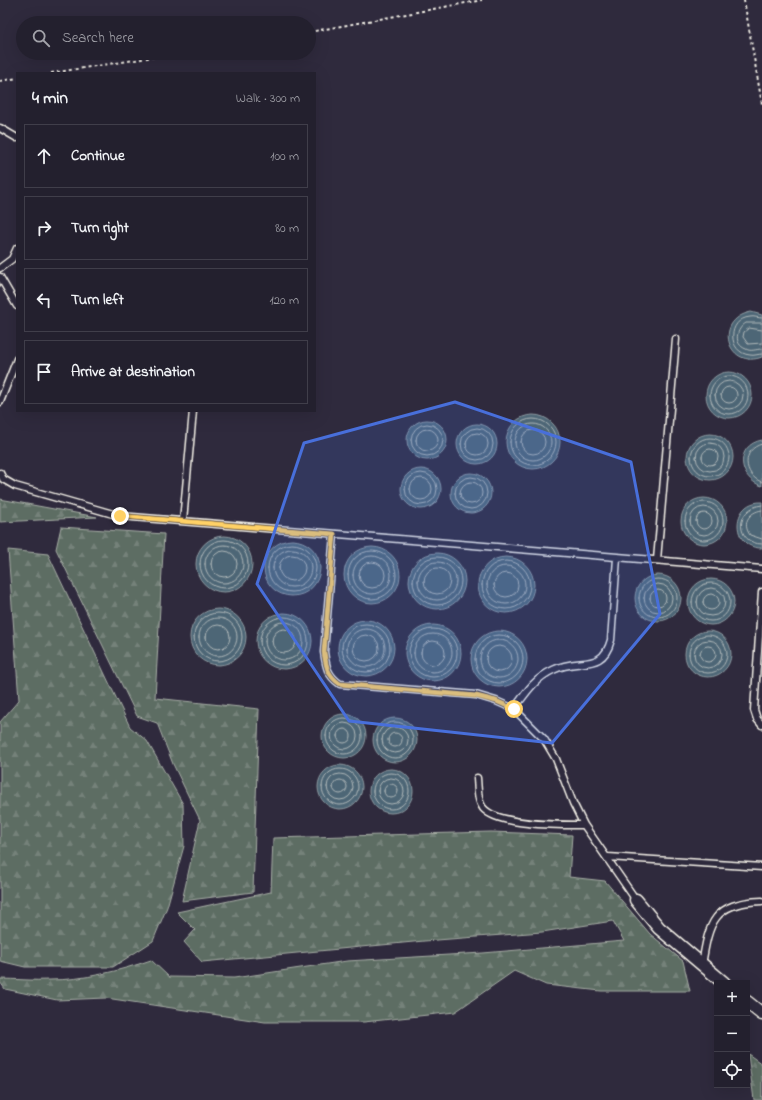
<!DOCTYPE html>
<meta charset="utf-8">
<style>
body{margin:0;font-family:"Indie Flower",sans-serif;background:#2b2836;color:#f1f3f6}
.controls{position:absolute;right:12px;bottom:12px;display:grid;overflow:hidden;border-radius:0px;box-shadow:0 4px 16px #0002}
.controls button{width:36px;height:36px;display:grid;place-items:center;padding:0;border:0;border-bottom:1px solid #403e4a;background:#23202e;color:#f1f3f6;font:20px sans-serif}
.stop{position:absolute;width:12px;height:12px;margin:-9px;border:3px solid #ffd166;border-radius:50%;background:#fff}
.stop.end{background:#ffd166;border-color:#fff;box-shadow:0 1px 4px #0008}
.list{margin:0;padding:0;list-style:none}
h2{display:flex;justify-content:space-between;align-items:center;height:52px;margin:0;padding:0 16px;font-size:17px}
h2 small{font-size:13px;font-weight:400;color:#a3a3aa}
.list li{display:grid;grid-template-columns:26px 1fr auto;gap:12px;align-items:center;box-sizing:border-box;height:64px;margin:0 8px 8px;padding:0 8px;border:1px solid #403e4a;border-radius:0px}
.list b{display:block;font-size:15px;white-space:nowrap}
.list em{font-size:13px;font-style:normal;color:#a3a3aa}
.icon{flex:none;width:22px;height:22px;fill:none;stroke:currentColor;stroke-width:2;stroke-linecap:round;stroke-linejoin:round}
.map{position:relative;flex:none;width:762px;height:1100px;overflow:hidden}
.search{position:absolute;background:#23202e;box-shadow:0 4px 16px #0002;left:16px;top:16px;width:300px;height:44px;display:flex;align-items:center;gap:10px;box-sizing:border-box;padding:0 14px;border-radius:22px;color:#a3a3aa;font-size:15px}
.panel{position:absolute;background:#23202e;box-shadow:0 4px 16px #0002;left:16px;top:72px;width:300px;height:340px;border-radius:0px}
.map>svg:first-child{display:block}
.forest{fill:url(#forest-firs);stroke:#a8afa6}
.water{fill:#4d6676;stroke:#909ea4}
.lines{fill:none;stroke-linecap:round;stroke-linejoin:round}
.shore{stroke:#b1b9ba;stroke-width:1}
.lane-casing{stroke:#f4f1e8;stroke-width:9}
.street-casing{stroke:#f4f1e8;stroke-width:15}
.path{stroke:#f4f1e8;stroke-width:2;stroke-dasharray:3 3;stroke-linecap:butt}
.lane{stroke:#2f2a3d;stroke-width:6}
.street{stroke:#2f2a3d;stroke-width:12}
.route{stroke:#ffd166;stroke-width:5}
.marked{fill:#486fdb;fill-opacity:0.2;stroke:#486fdb;stroke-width:3;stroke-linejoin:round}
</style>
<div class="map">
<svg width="762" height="1100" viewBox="0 0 762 1100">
<defs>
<pattern id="forest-firs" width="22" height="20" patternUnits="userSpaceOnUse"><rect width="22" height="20" fill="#5d6d64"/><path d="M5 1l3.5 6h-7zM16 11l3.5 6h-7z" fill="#75827a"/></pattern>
</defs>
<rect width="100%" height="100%" fill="#2f2a3d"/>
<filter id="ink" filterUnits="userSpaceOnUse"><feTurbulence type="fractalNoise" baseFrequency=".025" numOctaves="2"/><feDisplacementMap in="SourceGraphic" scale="8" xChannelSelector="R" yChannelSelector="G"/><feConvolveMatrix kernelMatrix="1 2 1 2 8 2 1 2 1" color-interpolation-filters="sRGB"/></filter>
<g filter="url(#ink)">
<path class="forest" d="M0,499l97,18 -97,5z
M61,527l103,7 -9,164 104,11 -6,183 -71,9 18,-81 -27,-56 -16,-41 -20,-7 -81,-167z
M8,550l40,4 82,173 17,14 36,63 1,42 -17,61 -14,34 -40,26h-88l-25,-6v-239l19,-22z
M491,832l81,3 -3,42 36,4 45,53 33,27 7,30h-89l-55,-6 -32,-14 -59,41 -91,10h-99l-159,-24 -49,2 -52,-11 -5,-7v-3c17,0 33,2 50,1 34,0 69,-9 101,-20l18,17 65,1 113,-17 136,-8 141,-12 -11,-20 -71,11 -118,9 -222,21 -18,-20 11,-12 -18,-18 94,-20 2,-54z
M748,1054l14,10v36h-8z"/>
<path class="water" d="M751,312l11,3v42c-34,13 -50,-37 -11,-45z
M706 395a23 23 0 1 1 46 0a23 23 0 1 1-46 0Z
M506 442a27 27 0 1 1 54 0a27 27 0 1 1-54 0Z
M407 440a20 20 0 1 1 40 0a20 20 0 1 1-40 0Z
M457 444a20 20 0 1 1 40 0a20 20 0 1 1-40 0Z
M687 457a23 23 0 1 1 46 0a23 23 0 1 1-46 0Z
M762,440v46c-25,-8 -27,-41 0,-46z
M401 489a20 20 0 1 1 40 0a20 20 0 1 1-40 0Z
M451 493a20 20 0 1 1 40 0a20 20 0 1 1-40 0Z
M681 521a23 23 0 1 1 46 0a23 23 0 1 1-46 0Z
M762,502v46c-32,1 -32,-47 0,-46z
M196 564a28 28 0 1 1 56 0a28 28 0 1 1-56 0Z
M264 568a28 28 0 1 1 56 0a28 28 0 1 1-56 0Z
M344 575a28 28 0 1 1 56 0a28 28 0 1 1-56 0Z
M409 581a28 28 0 1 1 56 0a28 28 0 1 1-56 0Z
M478 585a28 28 0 1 1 56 0a28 28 0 1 1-56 0Z
M635 598a23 23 0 1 1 46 0a23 23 0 1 1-46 0Z
M688 602a23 23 0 1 1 46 0a23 23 0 1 1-46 0Z
M190 637a28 28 0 1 1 56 0a28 28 0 1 1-56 0Z
M256 641a28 28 0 1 1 56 0a28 28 0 1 1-56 0Z
M338 648a28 28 0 1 1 56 0a28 28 0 1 1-56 0Z
M405 653a28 28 0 1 1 56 0a28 28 0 1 1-56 0Z
M685 654a23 23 0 1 1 46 0a23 23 0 1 1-46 0Z
M471 659a28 28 0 1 1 56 0a28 28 0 1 1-56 0Z
M322 736a22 22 0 1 1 44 0a22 22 0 1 1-44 0Z
M373 740a22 22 0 1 1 44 0a22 22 0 1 1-44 0Z
M318 787a22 22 0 1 1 44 0a22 22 0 1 1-44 0Z
M369 791a22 22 0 1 1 44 0a22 22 0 1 1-44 0Z"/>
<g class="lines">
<path class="shore" d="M762,318c-4,0 -8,-2 -12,-1 -23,2 -23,36 0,38 4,1 8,-1 12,-1
M762,323h-16c-10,6 -13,21 0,26 5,3 10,0 16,0
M762,330l-13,-2 -5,4 -1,5 5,7 14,-1
M710 395a19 19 0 1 1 38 0a19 19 0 1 1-38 0Z
M715 395a14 14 0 1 1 28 0a14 14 0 1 1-28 0Z
M721 395a8 8 0 1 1 16 0a8 8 0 1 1-16 0Z
M510 442a23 23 0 1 1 46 0a23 23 0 1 1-46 0Z
M411 440a16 16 0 1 1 32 0a16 16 0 1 1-32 0Z
M515 442a18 18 0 1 1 36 0a18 18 0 1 1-36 0Z
M461 444a16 16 0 1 1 32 0a16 16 0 1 1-32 0Z
M416 440a11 11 0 1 1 22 0a11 11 0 1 1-22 0Z
M521 442a12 12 0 1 1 24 0a12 12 0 1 1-24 0Z
M466 444a11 11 0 1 1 22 0a11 11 0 1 1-22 0Z
M691 457a19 19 0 1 1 38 0a19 19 0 1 1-38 0Z
M696 457a14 14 0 1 1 28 0a14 14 0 1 1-28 0Z
M762,444c-21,5 -19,32 0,38
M702 457a8 8 0 1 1 16 0a8 8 0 1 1-16 0Z
M405 489a16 16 0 1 1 32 0a16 16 0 1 1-32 0Z
M455 493a16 16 0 1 1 32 0a16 16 0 1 1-32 0Z
M410 489a11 11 0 1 1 22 0a11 11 0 1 1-22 0Z
M460 493a11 11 0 1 1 22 0a11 11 0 1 1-22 0Z
M685 521a19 19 0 1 1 38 0a19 19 0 1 1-38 0Z
M762,505c-28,3 -27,39 0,39
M690 521a14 14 0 1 1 28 0a14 14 0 1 1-28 0Z
M762,510c-14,2 -20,14 -12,25l12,4
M696 521a8 8 0 1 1 16 0a8 8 0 1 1-16 0Z
M200 564a24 24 0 1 1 48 0a24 24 0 1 1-48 0Z
M268 568a24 24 0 1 1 48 0a24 24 0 1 1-48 0Z
M205 564a19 19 0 1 1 38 0a19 19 0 1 1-38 0Z
M273 568a19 19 0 1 1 38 0a19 19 0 1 1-38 0Z
M348 575a24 24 0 1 1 48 0a24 24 0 1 1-48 0Z
M211 564a13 13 0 1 1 26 0a13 13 0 1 1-26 0Z
M279 568a13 13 0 1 1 26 0a13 13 0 1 1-26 0Z
M353 575a19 19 0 1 1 38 0a19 19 0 1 1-38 0Z
M413 581a24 24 0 1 1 48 0a24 24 0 1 1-48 0Z
M482 585a24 24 0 1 1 48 0a24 24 0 1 1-48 0Z
M418 581a19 19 0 1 1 38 0a19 19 0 1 1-38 0Z
M359 575a13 13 0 1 1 26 0a13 13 0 1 1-26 0Z
M487 585a19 19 0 1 1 38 0a19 19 0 1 1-38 0Z
M424 581a13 13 0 1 1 26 0a13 13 0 1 1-26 0Z
M494 585a12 12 0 1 1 24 0a12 12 0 1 1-24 0Z
M639 598a19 19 0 1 1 38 0a19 19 0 1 1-38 0Z
M692 602a19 19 0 1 1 38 0a19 19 0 1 1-38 0Z
M644 598a14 14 0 1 1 28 0a14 14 0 1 1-28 0Z
M697 602a14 14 0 1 1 28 0a14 14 0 1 1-28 0Z
M650 598a8 8 0 1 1 16 0a8 8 0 1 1-16 0Z
M703 602a8 8 0 1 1 16 0a8 8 0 1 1-16 0Z
M194 637a24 24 0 1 1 48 0a24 24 0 1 1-48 0Z
M260 641a24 24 0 1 1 48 0a24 24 0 1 1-48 0Z
M199 637a19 19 0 1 1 38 0a19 19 0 1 1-38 0Z
M265 641a19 19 0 1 1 38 0a19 19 0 1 1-38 0Z
M342 648a24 24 0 1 1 48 0a24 24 0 1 1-48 0Z
M206 637a12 12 0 1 1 24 0a12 12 0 1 1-24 0Z
M272 641a12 12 0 1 1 24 0a12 12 0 1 1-24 0Z
M347 648a19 19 0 1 1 38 0a19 19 0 1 1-38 0Z
M409 653a24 24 0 1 1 48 0a24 24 0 1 1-48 0Z
M414 653a19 19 0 1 1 38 0a19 19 0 1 1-38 0Z
M689 654a19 19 0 1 1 38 0a19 19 0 1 1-38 0Z
M475 659a24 24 0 1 1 48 0a24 24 0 1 1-48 0Z
M353 648a13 13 0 1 1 26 0a13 13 0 1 1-26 0Z
M694 654a14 14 0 1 1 28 0a14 14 0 1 1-28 0Z
M480 659a19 19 0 1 1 38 0a19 19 0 1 1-38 0Z
M421 653a12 12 0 1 1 24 0a12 12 0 1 1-24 0Z
M700 654a8 8 0 1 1 16 0a8 8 0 1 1-16 0Z
M486 659a13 13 0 1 1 26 0a13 13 0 1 1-26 0Z
M326 736a18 18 0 1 1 36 0a18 18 0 1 1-36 0Z
M377 740a18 18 0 1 1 36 0a18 18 0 1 1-36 0Z
M331 736a13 13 0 1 1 26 0a13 13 0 1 1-26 0Z
M382 740a13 13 0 1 1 26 0a13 13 0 1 1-26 0Z
M337 736a7 7 0 1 1 14 0a7 7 0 1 1-14 0Z
M388 740a7 7 0 1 1 14 0a7 7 0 1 1-14 0Z
M322 787a18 18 0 1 1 36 0a18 18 0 1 1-36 0Z
M373 791a18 18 0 1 1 36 0a18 18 0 1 1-36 0Z
M327 787a13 13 0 1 1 26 0a13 13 0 1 1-26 0Z
M378 791a13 13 0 1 1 26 0a13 13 0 1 1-26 0Z
M333 787a7 7 0 1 1 14 0a7 7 0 1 1-14 0Z
M384 791a7 7 0 1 1 14 0a7 7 0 1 1-14 0Z"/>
<g class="lane-casing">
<path id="lane" d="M0,128l17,10
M0,268l12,-9 5,-11
M0,277l17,29
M0,402l17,-43
M0,473l3,6 12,7 105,30 642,53
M183,521l10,-110
M334,534l-10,118c2,14 3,23 16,32l136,11 20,6 18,8 30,30 12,20 17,44 11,22 52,75
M657,560l19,-221
M762,592l-8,118 3,9 5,6
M514,709c11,-15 21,-31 39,-39 27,-13 49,3 58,-30l6,-82
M477,778c1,10 0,22 6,30 15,18 78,17 101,17
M608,857l154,10
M702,965c7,-43 11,-62 60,-64"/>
</g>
<g class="street-casing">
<path id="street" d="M636,900l23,28 65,55
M747,1002l15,12"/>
</g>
<path class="path" d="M744,0l18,104
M309,32l173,-32
M51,73l129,-20
M0,81l17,-3"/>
<use href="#lane" class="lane"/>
<use href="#street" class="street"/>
</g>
</g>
<g class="lines" filter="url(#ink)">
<path class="route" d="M120,516l214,18 -10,118c2,14 3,23 16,32l136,12 20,5 18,8"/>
</g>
<path class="marked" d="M455,402l176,60 29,152 -108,129 -203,-22 -92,-137 47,-141z"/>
</svg>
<div class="controls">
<button>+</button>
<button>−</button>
<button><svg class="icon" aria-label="locate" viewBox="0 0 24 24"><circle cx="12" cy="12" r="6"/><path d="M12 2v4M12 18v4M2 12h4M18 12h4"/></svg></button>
</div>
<div class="stop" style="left:514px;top:709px"></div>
<div class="stop end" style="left:120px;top:516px"></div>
<div class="search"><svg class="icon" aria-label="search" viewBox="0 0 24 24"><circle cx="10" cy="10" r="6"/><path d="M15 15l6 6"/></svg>Search here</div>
<section class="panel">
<h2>4 min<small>Walk · 300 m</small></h2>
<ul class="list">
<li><svg class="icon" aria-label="ahead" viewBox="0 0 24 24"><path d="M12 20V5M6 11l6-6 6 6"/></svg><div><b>Continue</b></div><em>100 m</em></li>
<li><svg class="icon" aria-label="right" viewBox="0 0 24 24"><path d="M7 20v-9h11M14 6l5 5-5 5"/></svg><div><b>Turn right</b></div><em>80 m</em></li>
<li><svg class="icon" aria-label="left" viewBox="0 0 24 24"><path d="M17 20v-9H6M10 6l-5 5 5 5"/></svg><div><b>Turn left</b></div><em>120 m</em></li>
<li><svg class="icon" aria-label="arrive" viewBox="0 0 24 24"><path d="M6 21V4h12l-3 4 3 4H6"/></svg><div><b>Arrive at destination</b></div></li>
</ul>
</section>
</div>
